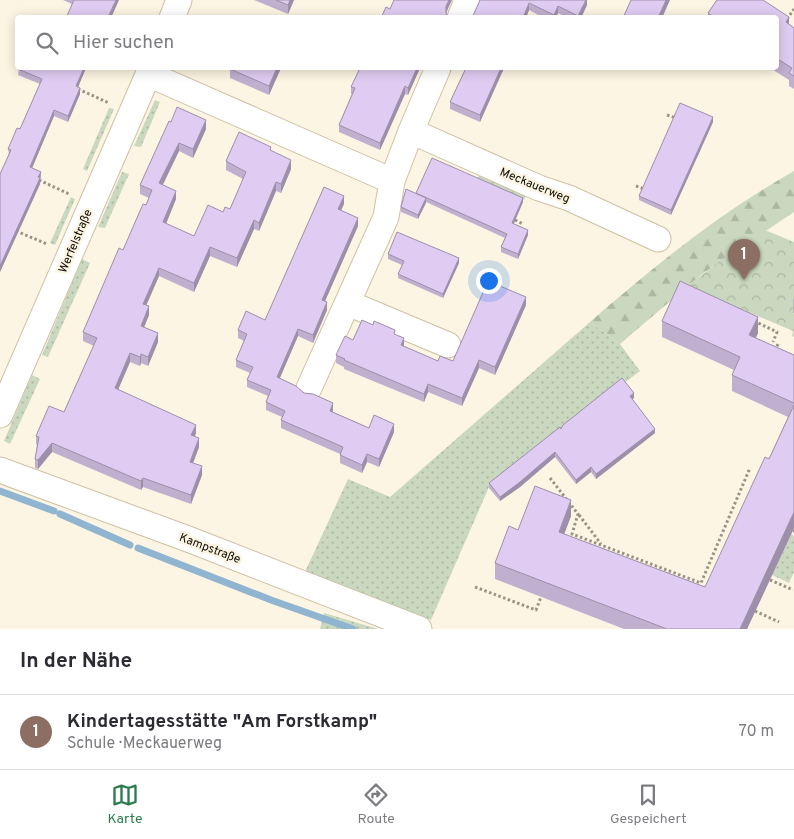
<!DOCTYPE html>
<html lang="de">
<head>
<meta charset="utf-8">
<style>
	:root { --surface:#fff; --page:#f7f7f7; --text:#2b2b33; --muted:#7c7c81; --line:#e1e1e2; --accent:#2b7c4c }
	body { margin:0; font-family:Overpass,sans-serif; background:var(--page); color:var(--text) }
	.you { position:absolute; left:488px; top:280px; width:18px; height:18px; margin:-12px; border:4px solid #fff; border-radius:50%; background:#1a73e8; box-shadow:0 0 0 8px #1a73e833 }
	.badge { display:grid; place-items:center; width:32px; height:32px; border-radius:50%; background:var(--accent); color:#fff; font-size:16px; font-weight:700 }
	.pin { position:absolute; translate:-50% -41px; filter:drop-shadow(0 1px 2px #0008) }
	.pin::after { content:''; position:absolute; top:26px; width:18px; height:15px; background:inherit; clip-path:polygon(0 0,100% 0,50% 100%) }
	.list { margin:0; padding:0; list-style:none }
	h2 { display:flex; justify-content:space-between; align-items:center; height:65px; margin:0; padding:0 20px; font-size:21px }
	h2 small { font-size:16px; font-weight:400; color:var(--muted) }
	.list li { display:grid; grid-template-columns:32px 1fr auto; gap:15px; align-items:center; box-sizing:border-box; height:75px; padding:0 20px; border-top:1px solid var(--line) }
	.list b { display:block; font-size:19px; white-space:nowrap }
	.list p { margin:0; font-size:16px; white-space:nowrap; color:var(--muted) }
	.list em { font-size:16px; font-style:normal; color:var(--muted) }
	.icon { flex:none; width:28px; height:28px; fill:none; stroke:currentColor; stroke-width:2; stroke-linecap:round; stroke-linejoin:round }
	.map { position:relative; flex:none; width:794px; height:629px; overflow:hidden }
	.search { position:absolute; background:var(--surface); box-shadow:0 2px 12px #0003; left:15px; right:15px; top:15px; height:55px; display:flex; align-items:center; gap:12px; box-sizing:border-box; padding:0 18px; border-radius:5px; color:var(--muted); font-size:19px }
	.sheet { height:140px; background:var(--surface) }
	nav { display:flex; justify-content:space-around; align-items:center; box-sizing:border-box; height:70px; border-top:1px solid var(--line); background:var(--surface); font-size:14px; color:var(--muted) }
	nav a { display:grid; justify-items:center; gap:2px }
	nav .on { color:var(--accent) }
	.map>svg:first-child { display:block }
</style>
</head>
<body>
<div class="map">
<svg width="794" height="629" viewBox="0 0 794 629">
	<defs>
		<pattern id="grass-dots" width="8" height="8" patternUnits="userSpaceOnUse" patternTransform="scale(1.25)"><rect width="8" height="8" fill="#c9d8bf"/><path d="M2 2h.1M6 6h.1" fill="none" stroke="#acb8a2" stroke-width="1.8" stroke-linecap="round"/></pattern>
		<pattern id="forest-firs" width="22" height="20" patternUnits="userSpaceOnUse" patternTransform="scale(1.25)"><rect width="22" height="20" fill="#c9d8bf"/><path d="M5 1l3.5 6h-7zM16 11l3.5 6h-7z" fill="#acb8a2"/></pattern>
		<pattern id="park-crowns" width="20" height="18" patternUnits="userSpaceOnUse" patternTransform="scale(1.25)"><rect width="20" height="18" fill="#c9d8bf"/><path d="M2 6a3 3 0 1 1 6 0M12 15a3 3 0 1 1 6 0" fill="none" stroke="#acb8a2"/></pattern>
	</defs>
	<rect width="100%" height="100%" fill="#fdf5e3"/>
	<path fill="url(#grass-dots)" d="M155,100L160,102L141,147L134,146Z
		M109,108L114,109L87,171L83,169Z
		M122,172L129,174L105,228L98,227Z
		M480,173L527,193L524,200L477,180Z
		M71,197L75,199L55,245L50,243Z
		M82,259L90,263L48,357L42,355Z
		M590,322L620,344L640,371L489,487L431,620L305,572L348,479L390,497Z
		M32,375L40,379L10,444L4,441Z
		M791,534L794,536V572L789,583L772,575Z
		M324,613L378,629H320Z"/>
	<path fill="url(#forest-firs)" d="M794,171V212L702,274L620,344L590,322C654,266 720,213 794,171Z"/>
	<path fill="url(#park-crowns)" d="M765,230L794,242V337L792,336L793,331L687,286L731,253Z"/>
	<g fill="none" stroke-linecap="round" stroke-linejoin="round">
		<path stroke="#90b5d0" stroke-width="7" d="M0,491L54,511
			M60,514L130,545
			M138,548L271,600L353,629"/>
		<g stroke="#cec0a3" stroke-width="27">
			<path id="minor" d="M172,18L179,0
				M460,18L467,0
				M148,74L392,181
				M411,131L539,188L569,198L658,239
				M348,303L448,345
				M309,388L386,217L392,181L411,131L438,68
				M0,415L151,68
				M0,470L188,539L419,629"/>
		</g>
		<path stroke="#9a9385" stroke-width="3" stroke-dasharray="2.5 2.5" stroke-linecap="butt" d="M787,19L794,9
			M78,89L109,103
			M667,115L676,118
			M39,180L69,194
			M636,186L644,189
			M515,220L523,224
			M16,231L47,244
			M754,321L777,332L773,342
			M775,351L778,344
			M550,478L578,514L572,534L701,583L750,468
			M579,515L601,544
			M793,531H794
			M770,580L793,590
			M475,587L536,610L541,597
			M755,611L779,622"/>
		<use href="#minor" stroke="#fff" stroke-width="25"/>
	</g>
	<path fill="#c1afd0" d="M63,0H119L72,4Z
		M254,0H294L288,14Z
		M480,0H587V5L581,18H567L558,13L556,18H544L529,10L526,18H472Z
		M716,0H763L789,24L794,28V89L789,86V80L770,68H776V18H708V13L716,1Z
		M19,68H86L78,87L80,94L68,122L54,116L32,168L41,172L40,184L0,272V174L9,155L8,149L20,129L40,84L18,75Z
		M227,68H281L269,95L230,78V69Z
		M420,68L408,95L405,94L380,150L339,132V125L352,94H351V87Z
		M466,68H504L480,122L450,109V102Z
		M171,122L206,129L193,158L179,151L163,185L176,199L166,224L194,236L223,212L230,209L243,179L226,170V161L271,151L291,169L281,193L276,191L259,231L254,229L237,267L210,256L194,292L159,276L146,305L149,315L144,327L158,342L148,366L141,363L140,366L130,362L118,389L196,433L195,437L199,447L193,463L202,475L191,504L143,487L141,490L52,452L38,469L35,468V459L37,445L36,444V436L64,412L94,346L83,341V332L149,198L140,194V185Z
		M713,122L671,215L639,200V196Z
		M416,193L523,202L513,224L528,235L518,259L501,252V247L505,238L426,202L418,219L401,212V207Z
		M344,204L341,210L358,226L325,301L327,310L313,343L298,336L279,378L333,411V412L369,428L394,432L379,467L367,462L362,473L340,463V454L281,428V420L282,417L266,410V402L268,396L247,387V380L250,373L236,367V360L244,341L238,338V330L265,320Z
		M388,254L459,263L443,298L398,278V274L402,265L388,259Z
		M794,298V313H793V300Z
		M526,305L495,375L479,368L462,406L428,392L424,402L344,369V367L336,363V355L353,340L395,334L404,347L438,361H453Z
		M662,321L758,333L756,338L794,355V528L747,629H624L495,579V563L518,530L571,516L564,534L705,587L769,459L788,417L732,391V375L734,370L662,337Z
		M634,398L632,399L655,433L596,479L591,472L576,484L555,457L520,487L500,501L489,488V483Z"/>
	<path fill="#9d8fa9" d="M116,0H119L111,18H108Z
		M290,0H294L288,14V5Z
		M449,0H452L446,13V18V6Z
		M586,0H587V5L581,18H578V16Z
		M666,0H670L662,18H658Z
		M529,3V10L526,18H523Z
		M558,6V13L556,18H554V15Z
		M789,17V30L786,22Z
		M84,68H86L76,92V86Z
		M277,68H281L269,95V86Z
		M417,68H420L408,95V88Z
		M501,68H504L480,122V115Z
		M405,86V94L380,150V143Z
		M80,88V94L68,122V116Z
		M54,110V116L30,173V167Z
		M713,117V122L671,215V210Z
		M206,120V129L193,158V149Z
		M179,143V151L159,192V183Z
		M291,160V169L281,193V184Z
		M41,172L40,184L0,272V266Z
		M276,182V191L259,231V223Z
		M176,191V199L163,231V222Z
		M344,196V204L338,217V209Z
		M426,198V203L418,219V215Z
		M523,198V202L512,228V223Z
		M358,218V226L322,308V300Z
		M254,220V229L237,267V258Z
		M528,230V235L518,259V254Z
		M210,247V256L194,292V283Z
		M459,258V263L443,298V294Z
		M159,268V276L143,313V304Z
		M526,297V305L495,375V367Z
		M327,302V310L313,343V335Z
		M149,306V315L141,335V326Z
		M758,317V333L749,351V335Z
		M298,329V336L277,385V377Z
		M158,333V342L148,366V357Z
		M404,338V347L401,345Z
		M130,353V362L115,397V388Z
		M141,354V363L140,366V357Z
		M479,360V368L462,406V398Z
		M428,384V392L424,402V394Z
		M634,393V398L630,401V396Z
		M333,403V411L330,419V411Z
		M394,424V432L379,467V459Z
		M196,425V433L191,444V435Z
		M655,429V433L596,479V474Z
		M199,438V447L190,471V462Z
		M52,443V452L38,469V460Z
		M555,452V457L520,487L500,501V497Z
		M367,454V462L362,473V465Z
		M202,466V475L191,504V495Z
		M591,467V472L576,484V480Z
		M143,478V487L141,490V481Z
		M571,500V516L559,548V532Z
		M794,512V528L747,629H740Z"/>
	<path fill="#e0ccf2" stroke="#9d8fa9" d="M74,0H116L108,17L110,18H66Z
		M276,0H290L288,5Z
		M394,0H449L446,6V13L448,18H381L386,7L390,9Z
		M480,0H586L578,16L558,6L554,15L529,3L523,18H472Z
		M631,0H666L658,18H623Z
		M717,0H763L789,17L786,22L794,28V76L789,73L792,68L776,58V18H715L708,13Z
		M19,68H84L76,86L80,88L68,116L54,110L30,167L41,172L38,177L40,178L0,266V174L11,150L8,149L17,128L20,129L42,79L18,69Z
		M231,68H277L269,86L230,69Z
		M360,68H417L408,88L405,86L380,143L339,125L355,88L351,87Z
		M466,68H501L480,115L450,102Z
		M680,103L713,117L671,210L639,196Z
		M177,107L206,120L193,149L179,143L159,183L176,191L163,222L194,236L208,205L223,212L225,207L230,209L246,172L226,161L239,132L271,147L270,150L291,160L281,184L276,182L259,223L254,220L237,258L210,247L194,283L159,268L143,304L149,306L141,326L158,333L148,357L141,354L140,357L130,353L115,388L196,425L191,435L199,438L190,462L202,466L191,495L143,478L141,481L52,443L38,460L35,459L39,437L36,436L49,406L64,412L97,338L83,332L119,248L123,250L143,204L146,205L152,190L140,185L169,121L171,122Z
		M432,158L523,198L512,223L528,230L518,254L501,247L507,234L416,193Z
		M324,187L344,196L338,209L358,218L322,300L327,302L313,335L298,329L277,377L296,386L304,393L313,394L333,403L330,411L369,428L374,415L394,424L379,459L367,454L362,465L340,455L343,447L281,420L285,411L266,402L271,390L247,380L253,367L236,360L247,334L238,330L246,311L265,320Z
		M406,189L426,198L418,215L401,207Z
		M397,232L459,258L443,294L398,274L404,261L388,254Z
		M488,281L526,297L495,367L479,360L462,398L428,384L424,394L344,360L345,359L336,355L345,336L353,340L362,320L373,325L374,321L395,330L394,334L404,338L401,345L438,361L440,356L453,361Z
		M680,281L758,317L749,335L794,355V403L732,375L740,357L662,321Z
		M622,378L634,393L630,396L655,429L596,474L591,467L576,480L555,452L520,482L500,497L489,483L560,427L561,429L563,425Z
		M794,405V512L740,629H667L495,563L509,526L518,530L535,486L571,500L559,532L705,587L765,457L769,459Z"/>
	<g text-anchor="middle" stroke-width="5" stroke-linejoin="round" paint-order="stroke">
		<g font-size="12" fill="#100b03" stroke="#fdf5e3">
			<text transform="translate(535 185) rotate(22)" y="4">Meckauerweg</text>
			<text transform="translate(75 241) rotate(-67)" y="4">Werfelstraße</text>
			<text transform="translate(210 548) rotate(21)" y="4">Kampstraße</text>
		</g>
	</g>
</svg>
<div class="you"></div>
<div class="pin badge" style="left:744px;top:280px;background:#8d6e63">1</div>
<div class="search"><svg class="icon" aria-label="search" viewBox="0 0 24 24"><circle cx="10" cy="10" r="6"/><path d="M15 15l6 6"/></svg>Hier suchen</div>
</div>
<section class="sheet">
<h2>In der Nähe<small></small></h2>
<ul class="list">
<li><span class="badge" style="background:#8d6e63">1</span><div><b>Kindertagesstätte &quot;Am Forstkamp&quot;</b><p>Schule · Meckauerweg</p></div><em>70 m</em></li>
</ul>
</section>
<nav>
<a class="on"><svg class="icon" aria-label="map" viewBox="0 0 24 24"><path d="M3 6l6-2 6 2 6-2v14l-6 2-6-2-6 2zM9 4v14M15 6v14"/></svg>Karte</a>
<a><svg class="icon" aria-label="directions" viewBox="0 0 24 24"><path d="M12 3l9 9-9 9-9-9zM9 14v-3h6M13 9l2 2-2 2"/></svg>Route</a>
<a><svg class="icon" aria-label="saved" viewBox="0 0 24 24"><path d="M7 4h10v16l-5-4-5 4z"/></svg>Gespeichert</a>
</nav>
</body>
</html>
